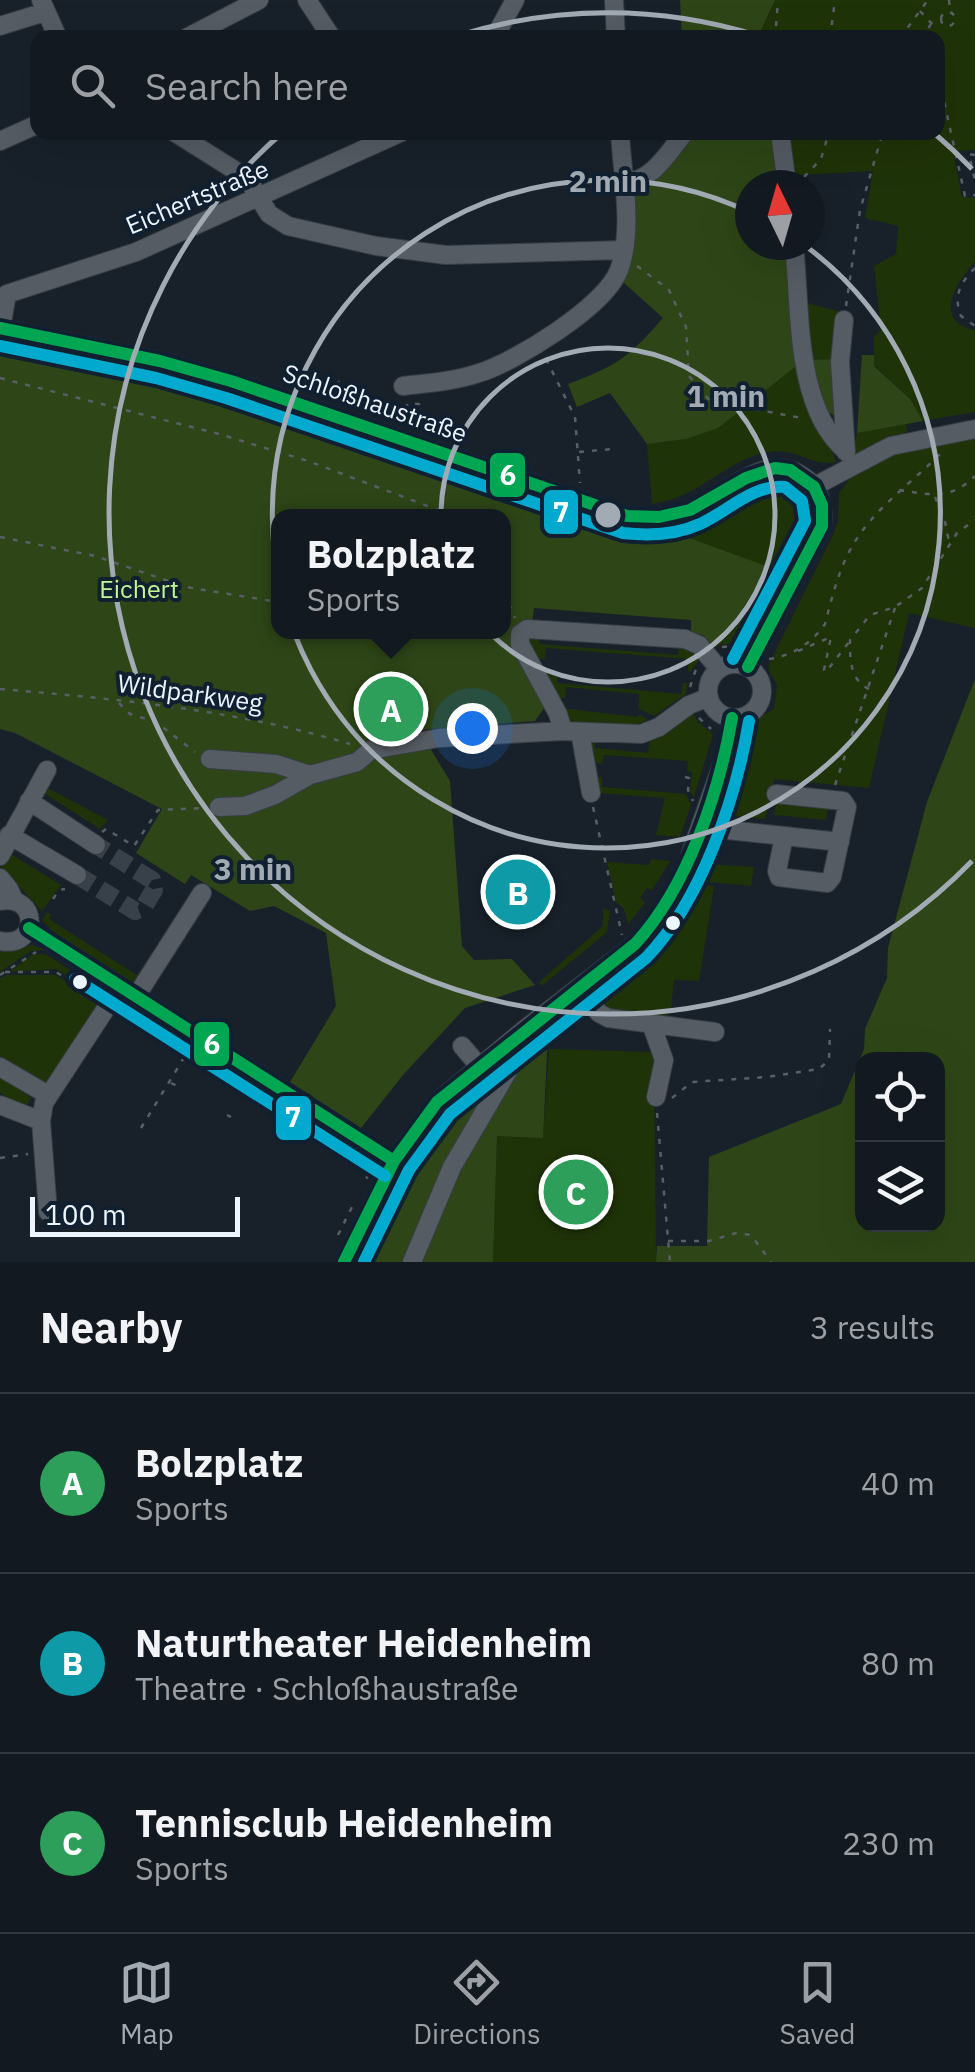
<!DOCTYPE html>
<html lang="en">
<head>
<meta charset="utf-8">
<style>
	:root { --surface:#121920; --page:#1b2229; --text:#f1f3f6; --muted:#9ca0a5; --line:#31383e; --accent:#a2abb4 }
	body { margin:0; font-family:"IBM Plex Sans",sans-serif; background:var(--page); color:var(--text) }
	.controls { position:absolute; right:30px; bottom:30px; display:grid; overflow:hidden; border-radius:20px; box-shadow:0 10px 40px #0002 }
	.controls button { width:90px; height:90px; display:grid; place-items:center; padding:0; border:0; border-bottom:2px solid var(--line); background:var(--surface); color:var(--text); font:50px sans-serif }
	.compass { position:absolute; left:735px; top:170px; width:90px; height:90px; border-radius:50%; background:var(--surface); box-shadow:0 10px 40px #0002; rotate:355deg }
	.scale { position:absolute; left:30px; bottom:25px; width:210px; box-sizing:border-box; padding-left:10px; border:5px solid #ecf5fe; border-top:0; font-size:28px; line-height:35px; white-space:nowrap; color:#ecf5fe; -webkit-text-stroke:8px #112031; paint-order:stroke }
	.you { position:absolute; left:472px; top:728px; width:35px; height:35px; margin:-25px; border:8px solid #fff; border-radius:50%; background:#1a73e8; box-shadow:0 0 0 15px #1a73e833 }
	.badge { display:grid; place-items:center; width:65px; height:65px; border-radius:50%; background:var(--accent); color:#fff; font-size:32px; font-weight:700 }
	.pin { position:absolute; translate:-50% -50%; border:5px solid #fff; box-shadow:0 2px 10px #0006 }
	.popup { position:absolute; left:271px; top:509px; width:240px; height:130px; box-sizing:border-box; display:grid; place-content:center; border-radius:20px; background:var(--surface); filter:drop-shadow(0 2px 8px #0005); font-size:32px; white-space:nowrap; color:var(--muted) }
	.popup b { font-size:38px; color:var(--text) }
	.popup::after { content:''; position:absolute; left:50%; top:100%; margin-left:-20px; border:20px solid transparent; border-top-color:var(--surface) }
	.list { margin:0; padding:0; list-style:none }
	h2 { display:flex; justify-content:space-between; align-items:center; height:130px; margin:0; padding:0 40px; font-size:42px }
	h2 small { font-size:32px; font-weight:400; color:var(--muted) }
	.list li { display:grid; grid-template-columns:65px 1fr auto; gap:30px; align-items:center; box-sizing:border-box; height:180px; padding:0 40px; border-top:2px solid var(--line) }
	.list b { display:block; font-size:38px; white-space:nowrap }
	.list p { margin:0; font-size:32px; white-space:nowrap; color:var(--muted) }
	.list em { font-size:32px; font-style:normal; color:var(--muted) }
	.icon { flex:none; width:55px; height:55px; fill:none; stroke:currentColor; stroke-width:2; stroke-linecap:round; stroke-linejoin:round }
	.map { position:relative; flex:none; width:975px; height:1262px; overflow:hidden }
	.search { position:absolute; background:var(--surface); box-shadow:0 10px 40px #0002; left:30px; right:30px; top:30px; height:110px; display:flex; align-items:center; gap:25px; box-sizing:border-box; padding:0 35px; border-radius:20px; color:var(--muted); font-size:38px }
	.sheet { height:670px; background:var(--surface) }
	nav { display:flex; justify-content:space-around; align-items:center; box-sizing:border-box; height:140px; border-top:2px solid var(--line); background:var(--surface); font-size:28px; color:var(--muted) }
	nav a { display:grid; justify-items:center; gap:5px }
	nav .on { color:var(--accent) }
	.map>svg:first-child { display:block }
</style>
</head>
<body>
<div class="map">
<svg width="975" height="1262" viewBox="0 0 975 1262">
	<rect width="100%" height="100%" fill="#18212a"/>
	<path fill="#1f3308" d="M775,0H975V150L953,151L962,197L975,198V262C957,281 931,321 975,330V412L923,421L910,399L874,365V337L881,330L874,266L896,254L898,226L865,218L873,171L782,176L776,133L938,132V38H773L772,30L767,37L758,38Z
		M803,302L841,312L837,359L807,360Z
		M800,363L836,462C813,468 794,446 768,452C725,460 702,497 652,504L647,444L686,439Z
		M906,423L907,432L866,448L852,458L857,433Z
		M975,434V628L909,613L869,788L774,779L765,819L736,816L738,792H734L731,815L721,814L747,730L761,716L774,709L777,685L768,670L769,664L833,535L838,521L839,493L854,473L892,454Z
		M778,482C806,487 813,512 808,537L747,644H722L709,650L691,633L703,635L659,527L695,518L763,485Z
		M539,634V644L678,655L679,643L702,656L691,671H688V659L546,648L545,659H536L526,639Z
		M543,673L557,674V683L681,694L683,683H687L686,694L654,716L639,709V694L566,687L565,698H557Z
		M568,709L638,717L639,714L648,720L633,726L571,724L567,723L563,713Z
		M691,709L698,722L713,734L694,797L690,792L692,772L687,771L688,761L604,755L602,764L594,762L588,747L591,739L595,738V748L648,753L650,736Z
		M599,777H602V787L686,794L691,805L680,837L656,835L665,798L600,793L597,781Z
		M44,786L108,820L100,829L44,793Z
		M777,802L828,807L826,820L774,815Z
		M8,852L61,885L42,911L0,866Z
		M651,859L670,861L652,890L647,888L640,898L645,903L628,924L624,909L616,902L607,862L649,865Z
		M706,864L754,867L751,886L699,881L701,869Z
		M699,885L714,886L699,981L674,980L671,1009L665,1018L606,1010L598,997L642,963L672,932L676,935L683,925L679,921Z
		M603,908L610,911L607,932L542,986L539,982L603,926Z
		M47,912L51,915L49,919L138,976L130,984L62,941L42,920Z
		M32,945L46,950L31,951L0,972V952Z
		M43,954L47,955L78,975L75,980L56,969L9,972L32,955Z
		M6,975H56L100,1003L39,1098L0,1071V978Z
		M549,1049L654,1052L656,1262H493L497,1135L543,1137Z
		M0,1076L31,1098L25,1109L17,1108L0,1092Z"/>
	<path fill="#2e4617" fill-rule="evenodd" d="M680,0H775L758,37L682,38Z
		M670,133H776L783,185H750V245H790L800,363L718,428L686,439L647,444L610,393L577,407L568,384C617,366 629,357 663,318L624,283L632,247V188L671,144Z
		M0,344L148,370L306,412L604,519L625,525L659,527L769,567L724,638L711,643L703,635L691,633V620L534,608L532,623L521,622L512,630L510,641L544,708L535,721L419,730L450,781L462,946L474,960L512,959L535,985L465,1008L403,1075L361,1128L290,1082L336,1006L326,933L274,906L250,911L191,875L185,884L136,853L162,809L15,733L0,729ZM278,516H504V632H278Z
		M862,355H874V366L910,399L923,421L857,433Z
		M837,359L839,418L822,409L807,360Z
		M975,679V1262H656L657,1246H707L709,1157L841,1104L864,1049L865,1029L887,978L888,948L927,802ZM862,1060H938V1224H862Z
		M548,1033L543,1138L497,1136L493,1262H371L408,1172L452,1112Z"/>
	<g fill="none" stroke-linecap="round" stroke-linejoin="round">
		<path stroke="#38414a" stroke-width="18" stroke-dasharray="18 9" stroke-linecap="butt" d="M77,875L135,911L143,908L154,890L152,880L96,845"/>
		<g stroke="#373d45" stroke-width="20">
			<path id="minor" d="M41,0L58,38
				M307,0L332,38
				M614,0L616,38
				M0,26L45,12
				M186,38L259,0
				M494,38L515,0
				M174,132L247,178L269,214L288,226L376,246L446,255L624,250
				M780,132L787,185
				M0,141L38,124
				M623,183C653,181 667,154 685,132
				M794,245C801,306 794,408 846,451
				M844,320L840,362L846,452
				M0,328L160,361L231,381L627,516C648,519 670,517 690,510C725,496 766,449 804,477C821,489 824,507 822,526L748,667
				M1,328L7,294L136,252L402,132
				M403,386C429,383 455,381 479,373C515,362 606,306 619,270C634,229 622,175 620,132
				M815,486L891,446L975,429
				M708 691a27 27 0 1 1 54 0a27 27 0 1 1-54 0Z
				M563,731L558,714L520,644V634L527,629L685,639L699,645L719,669
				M580,732L591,793
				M210,759L276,764L310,775
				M776,794L843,801L847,807L832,877L827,883L779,877L777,871L784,836
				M29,801L96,845
				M219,807L245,806L275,795L310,775L357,762L371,750L439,738L563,731L641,734L659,727L689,705L709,697
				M700,827L840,842
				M9,835L77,875
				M0,856L47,770
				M0,878L9,889L14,900
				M0,901C39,893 40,949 0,941
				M29,928L394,1161
				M579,988L599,1013L608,1018L715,1032
				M135,998L202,893
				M652,1026L664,1060L656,1097
				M462,1046L479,1066
				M0,1067L48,1095
				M0,1105L41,1121
				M48,1212L41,1121L44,1103L120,987
				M344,1262L394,1161L437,1102L525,1029L635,944L659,918L685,870L726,753L732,718
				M412,1262L452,1167L508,1071L525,1030"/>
		</g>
		<path stroke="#595f66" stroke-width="2.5" stroke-dasharray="5 8" stroke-linecap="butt" d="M949,0L950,10
			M920,11L931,23L940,21
			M941 19a7 7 0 1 1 14 0a7 7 0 1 1-14 0Z
			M931,24L929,27L937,37
			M771,38L776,27L778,0
			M830,38L835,0
			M900,38L928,0
			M938,38L940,83L965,196L975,195
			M975,155L969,154L975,181
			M804,177L821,159L829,132
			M637,266L669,290L686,327L689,376L710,401L802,418
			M975,268C960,283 953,296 961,316L975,326
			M846,306L860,210L883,132
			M546,359L575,417L580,483
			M0,378L219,434L308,461L454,516
			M338,381L343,392L348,391V398
			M408,422L407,404H419L423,399
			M579,452L612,449
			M899,490C930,495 951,500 975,476
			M935,497L945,522L949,542
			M0,537L95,556L186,587L278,602
			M504,592L515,618
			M472,632L503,643
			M722,647L739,645
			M798,651L831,637L824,670L826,672L849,642
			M769,659C792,656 812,643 825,624C831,601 837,577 847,556C868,512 909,486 942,452
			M690,687L697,666
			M0,689C117,699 237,710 350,744
			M869,689C850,680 850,660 850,640L870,615L895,607L922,588L957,533L975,520
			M119,703L130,714L156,722L195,752
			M699,718L711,729
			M685,777L689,778L688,790L693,801
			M835,785L895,608
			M593,807L622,935
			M102,832L106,829L134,846L158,810L203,808
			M53,899L59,890L65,889
			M5,972H56L96,997
			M0,975L36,952
			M120,1013L287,1117
			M171,1083L179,1087
			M672,1098L692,1082L767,1077L819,1069L829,1060L830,1029
			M657,1113L670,1262
			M227,1115L231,1117
			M141,1128L185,1056
			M0,1158L28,1154
			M360,1163L367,1173V1179
			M338,1235L354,1203
			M668,1241H709L736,1233L751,1235L771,1262"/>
		<use href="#minor" stroke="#565c64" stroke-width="18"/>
		<g stroke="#112031" stroke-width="20">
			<path id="bus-1" d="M0,328L160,361L231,381L627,516L659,517L690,510L746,478L775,468L790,470L814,487L822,505V526L748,667
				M29,928L394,1161
				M344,1262L394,1161L437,1102L635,944C687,888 719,793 732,718"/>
		</g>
		<g stroke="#112031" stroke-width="20">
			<path id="bus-2" d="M0,346L156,378L226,398L623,533C649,536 676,535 700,524C727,512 753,484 785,487L802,501L805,521L733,659
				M75,979L385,1176
				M364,1262L409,1170L450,1114L646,958C701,901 736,799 749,721"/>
		</g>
		<use href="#bus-1" stroke="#00a651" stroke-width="12"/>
		<use href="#bus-2" stroke="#00a9ce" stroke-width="12"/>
	</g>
	<g fill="none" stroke="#a2abb4" stroke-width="5">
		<circle cx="608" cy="515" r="167"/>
		<path d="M807 247A334 334 0 1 1 749 212"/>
		<path d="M972 861A502 502 0 1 1 282 133M457 36A502 502 0 0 1 759 36M934 133A502 502 0 0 1 972 169"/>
	</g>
	<g fill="#ecf5fe" stroke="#112031" stroke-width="4">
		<circle cx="673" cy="923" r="9"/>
		<circle cx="80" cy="982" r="9"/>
	</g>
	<g text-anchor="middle" stroke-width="8" stroke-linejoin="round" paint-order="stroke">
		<g font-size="25" fill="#ecf5fe" stroke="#112031">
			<text transform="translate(197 197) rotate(-23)" y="9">Eichertstraße</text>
			<text transform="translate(375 403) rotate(19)" y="9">Schloßhaustraße</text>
			<text transform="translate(190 693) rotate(8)" y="9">Wildparkweg</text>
		</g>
		<g font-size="25" fill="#c3f692" stroke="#112031">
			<text x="139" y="598">Eichert</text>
		</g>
	</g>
	<circle cx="608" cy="515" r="15" fill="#a2abb4" stroke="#112031" stroke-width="5"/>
	<g font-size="30" text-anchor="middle" font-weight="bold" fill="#a2abb4" stroke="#112031" stroke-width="8" stroke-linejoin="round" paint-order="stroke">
		<text x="608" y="192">2 min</text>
		<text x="726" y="407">1 min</text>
		<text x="253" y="880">3 min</text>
	</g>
	<g stroke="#112031" stroke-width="4">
		<rect x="488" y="451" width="39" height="48" rx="10" fill="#00a651"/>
		<rect x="542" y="488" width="38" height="48" rx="10" fill="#00a9ce"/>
		<rect x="192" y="1020" width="39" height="48" rx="10" fill="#00a651"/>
		<rect x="274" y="1094" width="39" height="48" rx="10" fill="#00a9ce"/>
	</g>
	<g font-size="28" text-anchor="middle" font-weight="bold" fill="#fff">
		<text x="508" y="485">6</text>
		<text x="561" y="522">7</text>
		<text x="212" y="1054">6</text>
		<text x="293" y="1127">7</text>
	</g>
</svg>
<div class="controls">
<button><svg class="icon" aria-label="locate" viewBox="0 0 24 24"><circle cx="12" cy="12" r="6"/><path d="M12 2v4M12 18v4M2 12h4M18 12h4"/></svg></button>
<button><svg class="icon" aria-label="layers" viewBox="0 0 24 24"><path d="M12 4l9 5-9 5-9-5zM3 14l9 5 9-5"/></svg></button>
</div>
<svg class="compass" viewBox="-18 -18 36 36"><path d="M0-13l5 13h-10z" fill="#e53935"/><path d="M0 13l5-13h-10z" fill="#9ca0a5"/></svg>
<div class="scale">100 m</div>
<div class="you"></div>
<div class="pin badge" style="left:391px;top:709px;background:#2e9e5b">A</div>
<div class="popup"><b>Bolzplatz</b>Sports</div>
<div class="pin badge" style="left:518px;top:892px;background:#0f9aa8">B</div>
<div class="pin badge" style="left:576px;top:1192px;background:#2e9e5b">C</div>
<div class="search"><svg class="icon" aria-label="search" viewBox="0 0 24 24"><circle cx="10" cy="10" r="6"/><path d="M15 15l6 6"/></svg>Search here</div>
</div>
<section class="sheet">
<h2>Nearby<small>3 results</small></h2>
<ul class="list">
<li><span class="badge" style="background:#2e9e5b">A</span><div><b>Bolzplatz</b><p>Sports</p></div><em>40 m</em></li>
<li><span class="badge" style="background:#0f9aa8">B</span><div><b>Naturtheater Heidenheim</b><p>Theatre · Schloßhaustraße</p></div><em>80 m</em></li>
<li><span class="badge" style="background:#2e9e5b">C</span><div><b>Tennisclub Heidenheim</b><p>Sports</p></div><em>230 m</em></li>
</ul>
</section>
<nav>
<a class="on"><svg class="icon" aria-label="map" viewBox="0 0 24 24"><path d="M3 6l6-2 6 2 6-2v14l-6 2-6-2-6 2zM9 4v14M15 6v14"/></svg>Map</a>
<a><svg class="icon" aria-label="directions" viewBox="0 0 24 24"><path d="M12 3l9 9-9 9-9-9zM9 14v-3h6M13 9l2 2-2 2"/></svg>Directions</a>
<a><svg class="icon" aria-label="saved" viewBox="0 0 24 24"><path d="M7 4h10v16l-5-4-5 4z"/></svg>Saved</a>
</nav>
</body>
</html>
